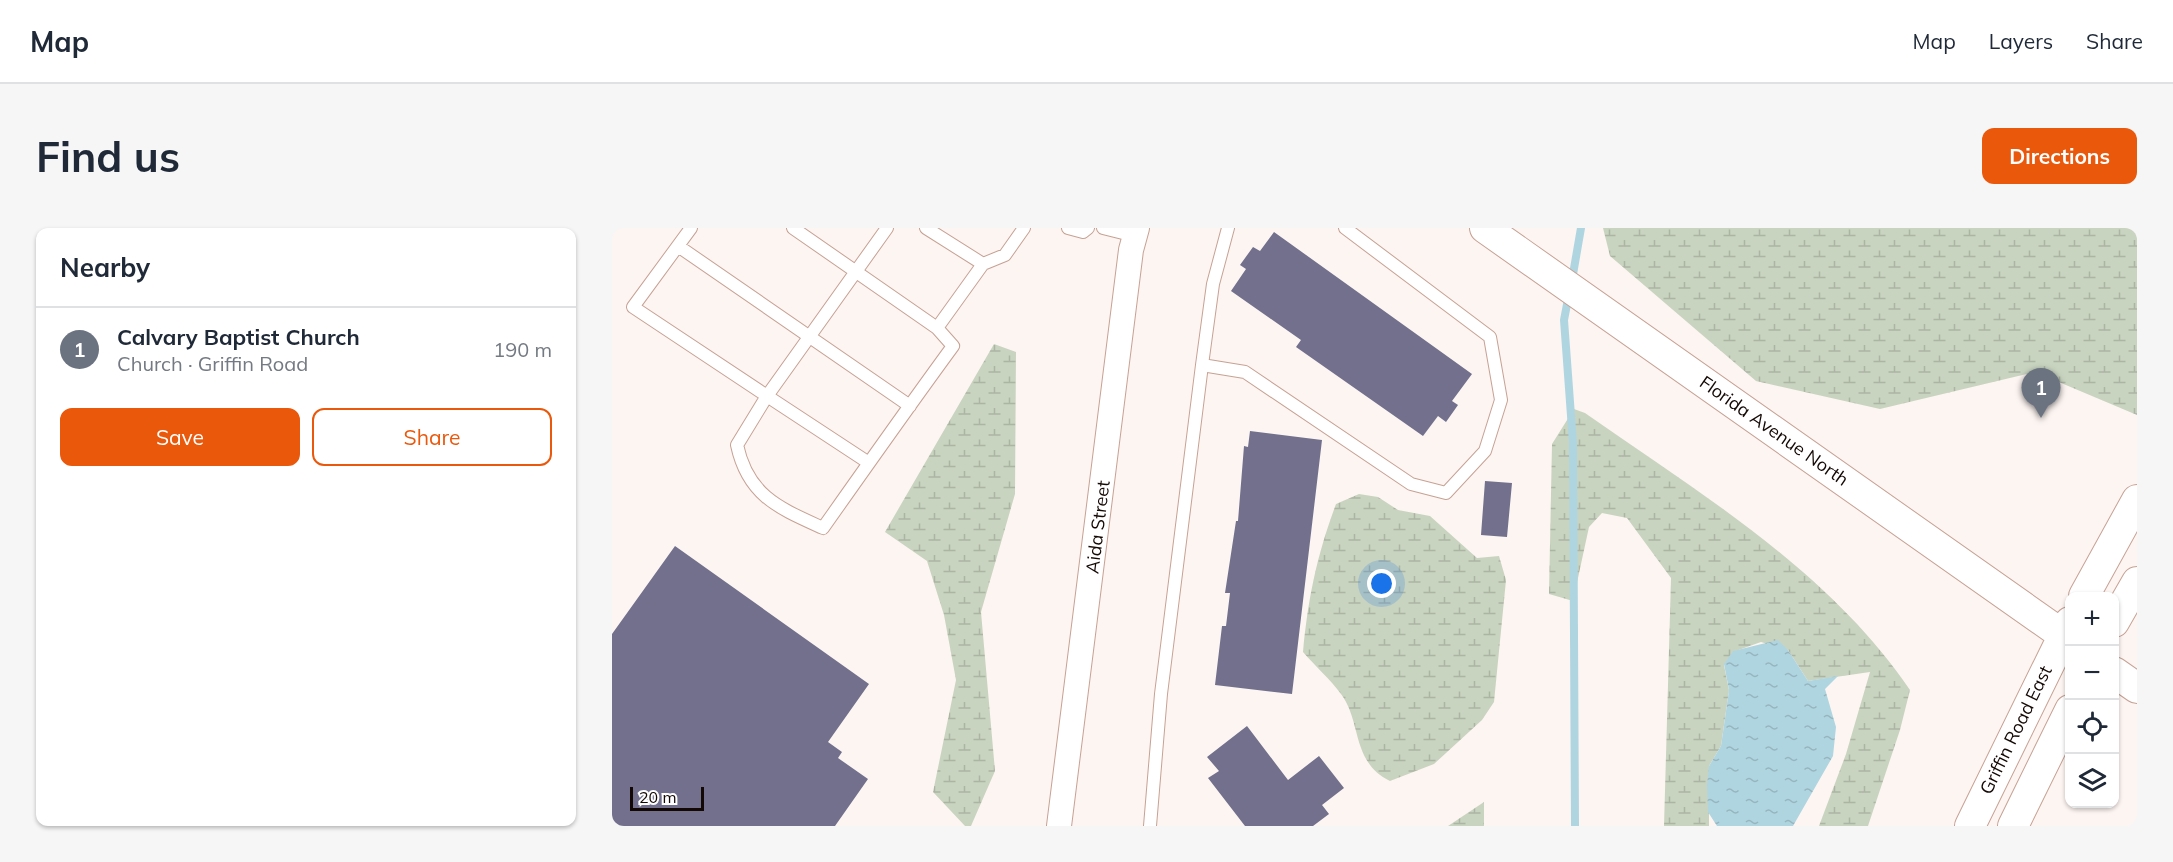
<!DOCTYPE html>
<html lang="en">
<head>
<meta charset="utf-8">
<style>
	:root { --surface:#fff; --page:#f6f6f7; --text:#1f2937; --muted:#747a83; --line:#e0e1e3; --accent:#ea580c }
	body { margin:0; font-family:Mulish,sans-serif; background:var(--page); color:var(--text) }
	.controls { position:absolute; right:18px; bottom:18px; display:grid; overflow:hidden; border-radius:12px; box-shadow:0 2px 4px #0004 }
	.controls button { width:54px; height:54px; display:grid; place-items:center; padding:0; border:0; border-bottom:2px solid var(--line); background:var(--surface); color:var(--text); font:30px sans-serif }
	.scale { position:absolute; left:18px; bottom:15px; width:74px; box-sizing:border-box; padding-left:6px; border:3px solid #140804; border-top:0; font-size:16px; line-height:21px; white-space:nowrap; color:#140804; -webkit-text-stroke:4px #fff; paint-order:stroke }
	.you { position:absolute; left:770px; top:356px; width:21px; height:21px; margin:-15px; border:4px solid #fff; border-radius:50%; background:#1a73e8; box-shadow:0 0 0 9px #1a73e833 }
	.badge { display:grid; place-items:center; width:39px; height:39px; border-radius:50%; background:var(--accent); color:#fff; font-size:20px; font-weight:700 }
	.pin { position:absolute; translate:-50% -50px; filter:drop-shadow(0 2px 3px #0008) }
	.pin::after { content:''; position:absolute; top:32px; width:21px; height:18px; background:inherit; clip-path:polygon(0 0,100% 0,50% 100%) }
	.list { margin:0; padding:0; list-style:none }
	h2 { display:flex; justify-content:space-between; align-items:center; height:78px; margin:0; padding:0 24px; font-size:26px }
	h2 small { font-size:20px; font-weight:400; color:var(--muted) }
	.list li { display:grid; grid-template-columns:39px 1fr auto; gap:18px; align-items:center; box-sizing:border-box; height:84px; padding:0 24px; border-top:2px solid var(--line) }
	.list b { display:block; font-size:22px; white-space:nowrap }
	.list p { margin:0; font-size:20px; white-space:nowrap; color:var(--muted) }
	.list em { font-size:20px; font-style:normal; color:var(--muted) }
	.actions { display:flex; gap:12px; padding:18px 24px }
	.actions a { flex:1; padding:14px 0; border:2px solid var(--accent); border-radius:12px; text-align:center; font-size:21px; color:var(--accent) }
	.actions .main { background:var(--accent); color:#fff }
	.icon { flex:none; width:33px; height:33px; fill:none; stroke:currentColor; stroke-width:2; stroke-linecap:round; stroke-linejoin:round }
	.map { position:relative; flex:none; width:1525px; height:598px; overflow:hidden; border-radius:12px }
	header { display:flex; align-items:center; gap:36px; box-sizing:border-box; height:84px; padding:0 30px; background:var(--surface); border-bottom:2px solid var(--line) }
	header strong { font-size:28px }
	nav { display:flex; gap:33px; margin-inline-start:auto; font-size:21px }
	.intro { display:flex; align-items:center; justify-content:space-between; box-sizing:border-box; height:144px; padding:0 36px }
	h1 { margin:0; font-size:42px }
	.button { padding:15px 27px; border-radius:12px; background:var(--accent); color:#fff; font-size:21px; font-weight:700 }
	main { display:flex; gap:36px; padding:0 36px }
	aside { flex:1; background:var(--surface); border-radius:12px; box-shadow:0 2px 4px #0004 }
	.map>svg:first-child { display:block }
</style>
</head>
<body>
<header>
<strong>Map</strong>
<nav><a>Map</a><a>Layers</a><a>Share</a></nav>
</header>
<div class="intro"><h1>Find us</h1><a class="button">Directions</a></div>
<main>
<aside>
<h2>Nearby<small></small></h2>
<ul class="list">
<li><span class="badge" style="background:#6b7280">1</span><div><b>Calvary Baptist Church</b><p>Church · Griffin Road</p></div><em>190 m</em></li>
</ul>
<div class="actions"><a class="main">Save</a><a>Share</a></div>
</aside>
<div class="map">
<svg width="1525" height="598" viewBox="0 0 1525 598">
	<defs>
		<pattern id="wetland-marsh" width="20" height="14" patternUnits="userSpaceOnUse" patternTransform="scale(1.5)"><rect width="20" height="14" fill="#c9d4c0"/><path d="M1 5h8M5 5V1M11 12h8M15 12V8" fill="none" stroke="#acb4a3"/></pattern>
		<pattern id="water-ripples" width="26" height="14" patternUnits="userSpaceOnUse" patternTransform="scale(1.5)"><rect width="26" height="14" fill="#afd5e1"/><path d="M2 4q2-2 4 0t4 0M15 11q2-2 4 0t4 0" fill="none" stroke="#96b5bf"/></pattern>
	</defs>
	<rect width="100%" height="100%" fill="#fdf5f2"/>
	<path fill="url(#wetland-marsh)" d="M991,0H1525V187L1423,144L1268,181L1144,153L998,28Z
		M382,116L404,124L403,266L369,384L383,543L359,598H353L321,564L344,452L332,387L315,333L273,304Z
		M962,181L973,185C1089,266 1217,343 1298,462L1288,502L1256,598H1207L1234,526L1258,444L1196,453L1176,422L1149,414L1121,424L1112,437L1117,462L1109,518L1097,538V598H1052L1059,350L1015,290L990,285L977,299L961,373L937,366L940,216Z
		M747,266L766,269L786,282L818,288L865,330L887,328L894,352L882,474L870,492L822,536L778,553C739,534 750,494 729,466C718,451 703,438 691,424C696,370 705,327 724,276Z
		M872,574V598H836Z"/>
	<path fill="url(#water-ripples)" d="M1166,412L1176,422L1196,453L1226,448L1213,461L1224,499L1221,528L1181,598H1105L1096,584L1095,557L1097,538L1109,518L1117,462L1112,436L1121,423Z"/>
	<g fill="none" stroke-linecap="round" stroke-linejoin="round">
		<path stroke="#afd5e1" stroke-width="8" d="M960,52L969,0
			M957,66L952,92L961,215L963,598"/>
	</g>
	<path fill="#72708c" d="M662,4L860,146L840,173L846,177L834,194L826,188L811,208L684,119L689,112L619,63L634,41L628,37L641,19L648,23Z
		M638,203L710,212L680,466L603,457L610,398H614L618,365H613L624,293H626L632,218L636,219Z
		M873,253L900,255L895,309L869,307Z
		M63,318L257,456L216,514L230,524L226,530L256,551L223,598H0V406Z
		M635,498L676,552L707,528L732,560L710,577L717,586L701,598H633L596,550L607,543L595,529Z"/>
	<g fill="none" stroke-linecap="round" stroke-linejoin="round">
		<g stroke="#c7a194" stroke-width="14">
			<path id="service" d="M79,0L21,79L155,168L275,0
				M181,0L325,100
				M314,0L371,36
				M456,0L471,4L476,0
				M491,0L523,8
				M66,18L298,178
				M590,137L633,144L799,256L834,265L873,223L889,172L878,109L733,0
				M257,235L155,168L125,217C136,268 167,280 211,300C254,239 297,178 341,118L325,100L371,36L393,27L412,0
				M538,598L549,466L590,137L601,56L616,0"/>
		</g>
		<g stroke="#c7a194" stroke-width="26">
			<path id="minor" d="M447,598L519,22L525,0"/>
		</g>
		<g stroke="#c7a194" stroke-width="32">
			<path id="tertiary" d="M873,0L1458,412
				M1472,368L1525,272
				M1502,394L1525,354
				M1502,444L1525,460
				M1358,598L1458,394
				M1401,598L1458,482"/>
		</g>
		<use href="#service" stroke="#fff" stroke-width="12"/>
		<use href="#minor" stroke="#fff" stroke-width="24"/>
		<use href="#tertiary" stroke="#fff" stroke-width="30"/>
	</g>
	<g text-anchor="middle" stroke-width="6" stroke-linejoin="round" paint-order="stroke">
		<g font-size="18" fill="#140804" stroke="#fff">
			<text transform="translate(1162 203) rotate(35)" y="6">Florida Avenue North</text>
			<text transform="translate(486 299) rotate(-83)" y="6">Aida Street</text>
			<text transform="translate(1404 502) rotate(-64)" y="6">Griffin Road East</text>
		</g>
	</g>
</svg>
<div class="controls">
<button>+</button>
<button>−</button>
<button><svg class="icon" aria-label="locate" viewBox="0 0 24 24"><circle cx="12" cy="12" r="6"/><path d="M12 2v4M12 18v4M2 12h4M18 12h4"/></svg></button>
<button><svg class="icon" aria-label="layers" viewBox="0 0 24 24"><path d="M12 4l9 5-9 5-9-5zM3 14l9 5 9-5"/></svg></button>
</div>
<div class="scale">20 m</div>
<div class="you"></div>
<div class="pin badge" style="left:1429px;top:190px;background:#6b7280">1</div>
</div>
</main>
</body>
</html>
